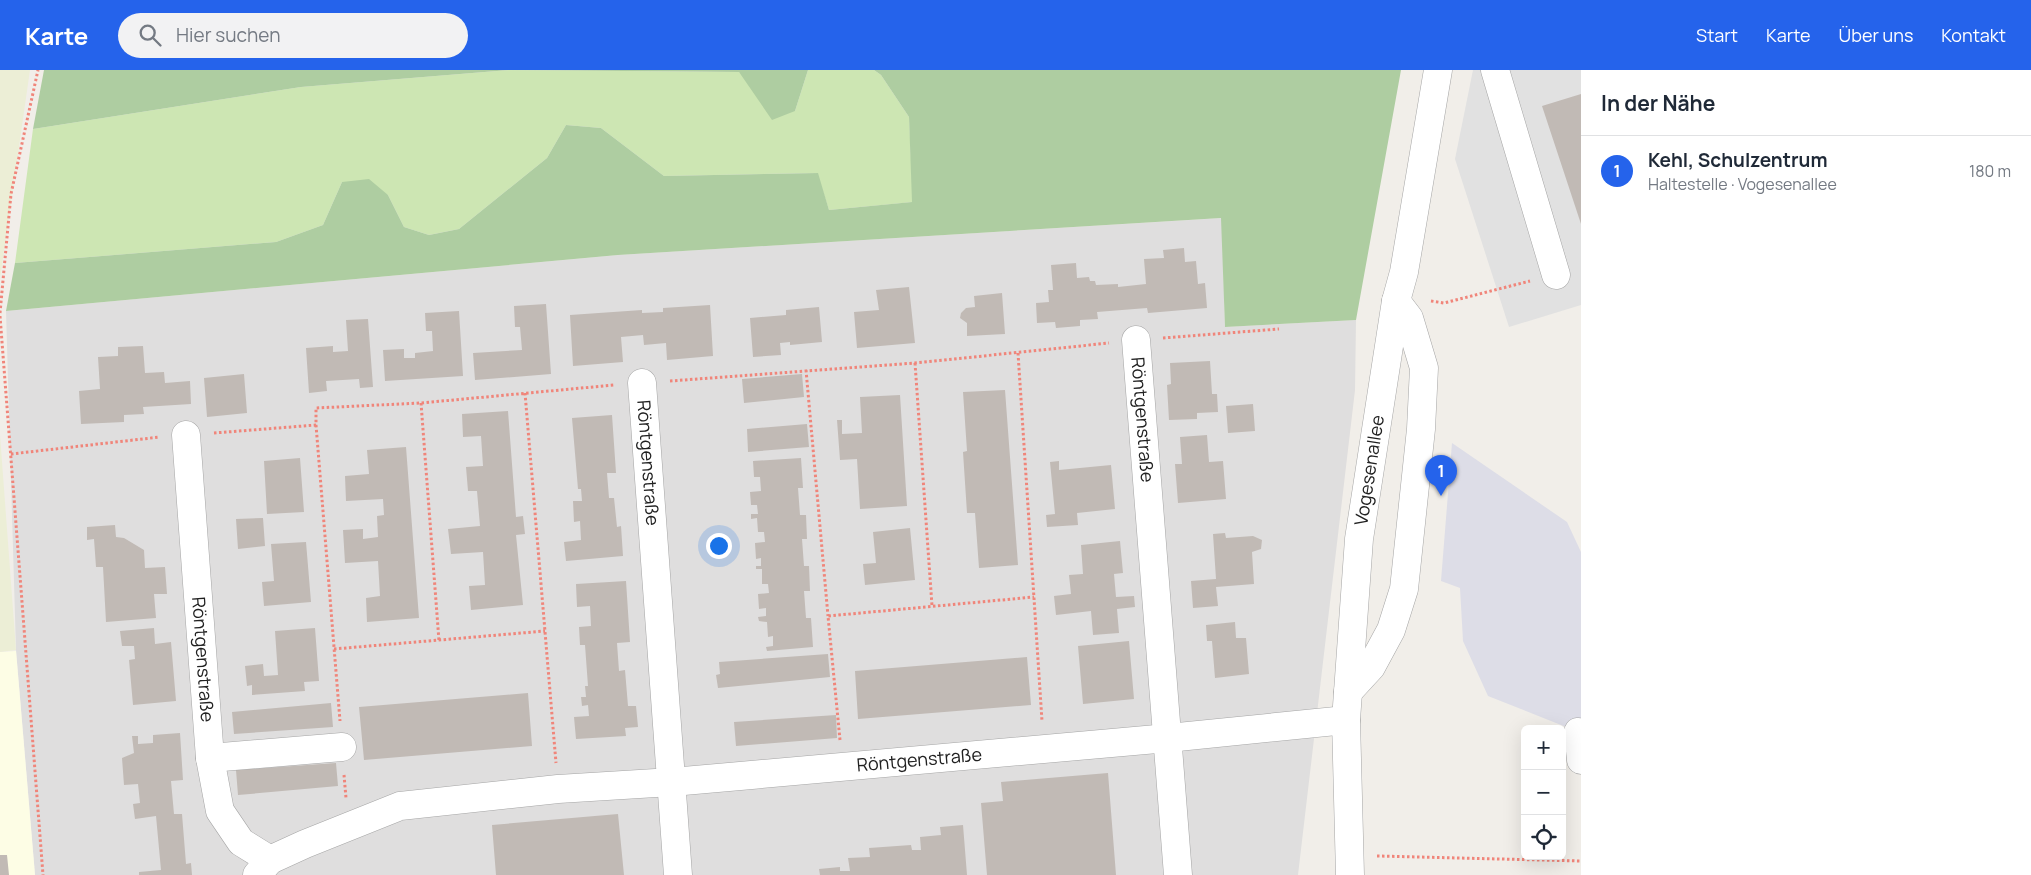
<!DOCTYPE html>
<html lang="de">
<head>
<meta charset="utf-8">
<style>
	:root { --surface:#fff; --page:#f2f2f3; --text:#1f2937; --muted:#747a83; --line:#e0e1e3; --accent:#2563eb }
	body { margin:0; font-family:Manrope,sans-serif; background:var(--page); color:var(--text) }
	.controls { position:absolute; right:15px; bottom:15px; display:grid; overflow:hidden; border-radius:8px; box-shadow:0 5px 20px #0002 }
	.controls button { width:45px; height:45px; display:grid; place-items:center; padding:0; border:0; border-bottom:1px solid var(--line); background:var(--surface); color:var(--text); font:25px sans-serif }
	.you { position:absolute; left:718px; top:475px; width:18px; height:18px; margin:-12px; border:4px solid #fff; border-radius:50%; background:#1a73e8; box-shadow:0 0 0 8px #1a73e833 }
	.badge { display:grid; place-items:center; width:32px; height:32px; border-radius:50%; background:var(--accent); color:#fff; font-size:16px; font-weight:700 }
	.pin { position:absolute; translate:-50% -41px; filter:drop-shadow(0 1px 2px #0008) }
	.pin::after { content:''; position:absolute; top:26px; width:18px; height:15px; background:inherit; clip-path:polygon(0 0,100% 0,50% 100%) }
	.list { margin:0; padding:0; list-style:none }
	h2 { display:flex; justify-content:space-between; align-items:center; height:65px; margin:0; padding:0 20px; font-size:21px }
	h2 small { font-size:16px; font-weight:400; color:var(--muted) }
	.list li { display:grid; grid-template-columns:32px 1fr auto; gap:15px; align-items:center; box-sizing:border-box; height:70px; padding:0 20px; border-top:1px solid var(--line) }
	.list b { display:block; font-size:19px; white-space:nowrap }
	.list p { margin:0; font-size:16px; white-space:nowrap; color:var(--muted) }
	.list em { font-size:16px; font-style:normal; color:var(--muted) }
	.icon { flex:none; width:28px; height:28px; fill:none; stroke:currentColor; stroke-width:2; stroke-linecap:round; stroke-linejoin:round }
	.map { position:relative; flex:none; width:1581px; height:805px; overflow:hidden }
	header { display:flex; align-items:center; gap:30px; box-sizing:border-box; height:70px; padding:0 25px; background:var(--accent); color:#fff }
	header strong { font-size:24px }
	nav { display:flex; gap:28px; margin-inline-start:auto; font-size:18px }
	.search { width:350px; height:45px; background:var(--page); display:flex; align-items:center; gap:12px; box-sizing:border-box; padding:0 18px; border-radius:28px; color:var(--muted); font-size:19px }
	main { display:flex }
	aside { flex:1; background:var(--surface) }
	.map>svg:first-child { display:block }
</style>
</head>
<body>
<header>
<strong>Karte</strong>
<div class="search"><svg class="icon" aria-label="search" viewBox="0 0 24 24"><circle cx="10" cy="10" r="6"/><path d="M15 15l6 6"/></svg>Hier suchen</div>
<nav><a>Start</a><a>Karte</a><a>Über uns</a><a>Kontakt</a></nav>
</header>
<main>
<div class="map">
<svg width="1581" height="805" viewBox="0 0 1581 805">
	<rect width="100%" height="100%" fill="#f1eee9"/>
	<path fill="#dfdede" d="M1222,148L1225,257L1356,250L1355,320L1298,805H35L16,580L6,241L618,185Z"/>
	<path fill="#fdfde5" d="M16,581L35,805H0V582Z"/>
	<path fill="#eceed6" d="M0,0H30L0,209Z
		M0,365L16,580L0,582Z"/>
	<path fill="#cde6b3" d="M509,0L739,2L795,41L808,0H874L881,5L909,47L913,132L829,140L817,103L664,106L601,58L566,55L547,88L459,159L429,165L404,157L388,125L342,112L323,155L276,172L15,193L33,59L301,17Z"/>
	<path fill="#aecda1" d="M44,0H808L795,41L772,50L739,2L509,0L301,17L33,59Z
		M874,0H1401L1356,250L1225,257L1221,148L618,185L6,241L15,193L276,172L323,155L342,112L369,109L388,125L404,157L429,165L459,159L547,88L566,55L601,58L664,106L818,103L829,140L912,132L909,47L881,5Z"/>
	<path fill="#e1e1e1" d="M1473,0H1581V235L1509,257L1455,89Z"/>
	<path fill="#dddde7" d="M1452,373L1567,452L1581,482V663L1488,626L1463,571L1460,518L1441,511Z"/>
	<path fill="#c1bab5" d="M1581,24V154L1542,36Z
		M1184,178L1185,192L1196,191L1198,214L1205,213L1207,238L1148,243L1147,238L1097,242L1098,249L1080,250V256L1056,258L1055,252L1037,253L1036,233L1049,232L1048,220H1053L1051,195L1076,193L1077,208L1089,207L1090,211H1095L1096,215L1118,214V217L1146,214L1144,189L1164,188L1163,180Z
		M909,217L915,273L857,278L854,242L879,240L876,220Z
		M1002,223L1005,264L967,266V253L960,248L961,243L966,238L975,237L974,226Z
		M546,234L551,304L475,310L473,283L522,280L520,257H515L514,236Z
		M710,235L713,286L667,290L666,273L644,275L643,265L621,267L623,292L573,296L570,245L642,240V243L663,242V238Z
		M819,237L822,272L790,275V272L780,273L781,285L753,287L750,248L786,245V240Z
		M459,241L463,306L385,311L383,280L404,279V288H415V283L433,281L432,261H426L425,243Z
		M368,249L373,317L360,318L359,309L326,311L327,321L309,323L306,278L333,276V282L348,281L346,250Z
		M143,276L145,303L164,302L165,313L190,311L191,334L143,337L144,344L124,345V352L81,354L79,321L100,319L98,287L118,286V277Z
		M1210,291L1212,324H1217L1218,342L1197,343V349L1169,350L1167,315L1171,314L1170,293Z
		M244,304L247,343L207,347L204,308Z
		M802,304L804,327L744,333L742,309Z
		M1005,320L1018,495L979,498L975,443H967L963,382L967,381L963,322Z
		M900,325L907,436L860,439L857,389L840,390L837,350H842V364L862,363L860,327Z
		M1253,334L1255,361L1228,363L1226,336Z
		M508,341L516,447L523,446L525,464L516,465L523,535L471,540L469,516L485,515L483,482L451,484L448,459L480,456L477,421H468L466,397L483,396L481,366L463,367L462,344Z
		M612,345L616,403H607L609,428H614L617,457L621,456L623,486L566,491L564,472L581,470L580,451L574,452L573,431H582L581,419H578L572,348Z
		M807,354L809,377L748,382L747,359Z
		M1207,365L1209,392L1223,391L1226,429L1178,433L1175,394H1182L1180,367Z
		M406,377L419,548L367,552L366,528L380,526L378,491L345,493L343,460L363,459V469L378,467L377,446L384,445L383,429L346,431L345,406L369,404L367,380Z
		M300,388L304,442L267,444L264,391Z
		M801,388L803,418H798L800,445H806L807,469H802L804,496H809L810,521H804L806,548H811L813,577L767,581L766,577L773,576V566L768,567L767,552L759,551L758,547L766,546V538L759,539L758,524L769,523L768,514H762V499H756V496H761V488L756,489L755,473L765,472L764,462H758L757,448L751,449V444H758L757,435H751L750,422L761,421L760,407H754L753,391Z
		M1059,391V400L1111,395L1115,439L1077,443L1078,455L1047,457L1046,445L1055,444L1050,392Z
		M263,448L265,476L238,479L236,449Z
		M115,455L116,467L124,468L144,480L145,498L165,497L167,524H154L156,548L106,552L103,497H96L94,469L87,470V457Z
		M910,458L915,510L865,515L863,494L876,493L873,462Z
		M1225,463L1226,468L1253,466L1262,470L1261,479L1252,482L1254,514L1216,517L1218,536L1193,538L1191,511L1216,509L1213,464Z
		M1120,471L1123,503L1114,504L1116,527L1134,526L1135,537L1117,539L1119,563L1093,565L1091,541L1056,545L1054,526L1071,524L1069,505L1083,504L1081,475Z
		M306,472L311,532L264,536L262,512L274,511L271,474Z
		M626,511L630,572L617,573L619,601L625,600L628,636H636L638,657L625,658L626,666L576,669L574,647L589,646L588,635L582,636L581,627H586L585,616H588L585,575H580L579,557L591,556L590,536L577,537L576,514Z
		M1235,552L1236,568H1246L1249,604L1215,608L1212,571H1207L1206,555Z
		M154,558L155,574L171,572L176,631L133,635L129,590L135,589L134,576H122L120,561Z
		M315,558L319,611L304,612L305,621L252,625V615L247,616L245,596L263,594L264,606L278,605L275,561Z
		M1129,571L1134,629L1083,634L1078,576Z
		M828,584L830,607L718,618L716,605L720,604L719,592Z
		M1027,587L1031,635L858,649L855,601Z
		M528,623L532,676L364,690L359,637Z
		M331,633L333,657L234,664L232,642Z
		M836,645L837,668L736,676L734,652Z
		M180,663L183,710L171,711L174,744H182L186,794L191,793L192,805H139V802L161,800L156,746L135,749L133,734L140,733L138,714L124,715L122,688L134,683L132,666H138V674L153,673V665Z
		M336,693L338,716L238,725L236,700Z
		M1108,703L1116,805H987L981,733L1003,731L1001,712Z
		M618,744L624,805H496L492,755Z
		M963,755L967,805H820L819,799L840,797V801H850L848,788L870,787L869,778L911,775L912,780H921L920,767L941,765L940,757Z
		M0,785H7L9,805H0Z"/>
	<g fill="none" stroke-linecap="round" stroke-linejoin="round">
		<g stroke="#a5a5a5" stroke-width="29">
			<g id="minor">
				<path d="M1495,0L1556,205"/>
				<path id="s1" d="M1136,270L1178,805"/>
				<path id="s2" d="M642,313L678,805"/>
				<path id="s3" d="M186,365L210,688L220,741L241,772L270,790"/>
				<path d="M1348,622L1371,597L1391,560L1404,519L1421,359L1424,298L1409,248L1396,231"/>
				<path d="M1578,662L1581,690"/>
				<path d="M210,688L342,677"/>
				<path id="s4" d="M257,805L270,790L305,774L400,736L558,719L672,712L1168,668L1346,650"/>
				<path id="s5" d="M1350,805L1346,650L1359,469L1396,231L1404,202L1438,0"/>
			</g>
		</g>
		<path stroke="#f0857a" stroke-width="3" stroke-dasharray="2.5 2.5" stroke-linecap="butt" d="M1431,231L1444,233L1530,211
			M0,243L11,124L38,0
			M0,246L43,805
			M1163,268L1279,259
			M1018,283L1042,651
			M915,293L932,536
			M806,300L828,546
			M670,311L915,293L1109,273
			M525,323L556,693
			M421,333L439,571
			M316,355L340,651
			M214,363L316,355V338L421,333L614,315
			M11,384L160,367
			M334,579L545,561
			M840,670L828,546L1034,527
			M344,705L346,728
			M1377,786L1581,791"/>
		<use href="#minor" stroke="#fff" stroke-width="28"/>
	</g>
	<g text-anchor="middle" stroke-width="4" stroke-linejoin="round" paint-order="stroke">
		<g font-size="18" fill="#212121" stroke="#fff">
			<text dy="6" stroke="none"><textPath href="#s1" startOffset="80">Röntgenstraße</textPath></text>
			<text dy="6" stroke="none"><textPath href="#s2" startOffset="80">Röntgenstraße</textPath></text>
			<text dy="6" stroke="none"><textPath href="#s5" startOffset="406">Vogesenallee</textPath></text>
			<text dy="6" stroke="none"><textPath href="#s3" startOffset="225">Röntgenstraße</textPath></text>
			<text dy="6" stroke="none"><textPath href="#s4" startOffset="682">Röntgenstraße</textPath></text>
		</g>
	</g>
</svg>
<div class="controls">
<button>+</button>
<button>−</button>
<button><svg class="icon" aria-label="locate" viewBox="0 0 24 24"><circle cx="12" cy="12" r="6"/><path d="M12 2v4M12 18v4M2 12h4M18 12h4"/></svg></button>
</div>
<div class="you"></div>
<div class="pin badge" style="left:1441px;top:426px">1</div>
</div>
<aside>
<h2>In der Nähe<small></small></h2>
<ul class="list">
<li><span class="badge">1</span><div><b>Kehl, Schulzentrum</b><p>Haltestelle · Vogesenallee</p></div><em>180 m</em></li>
</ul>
</aside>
</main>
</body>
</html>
